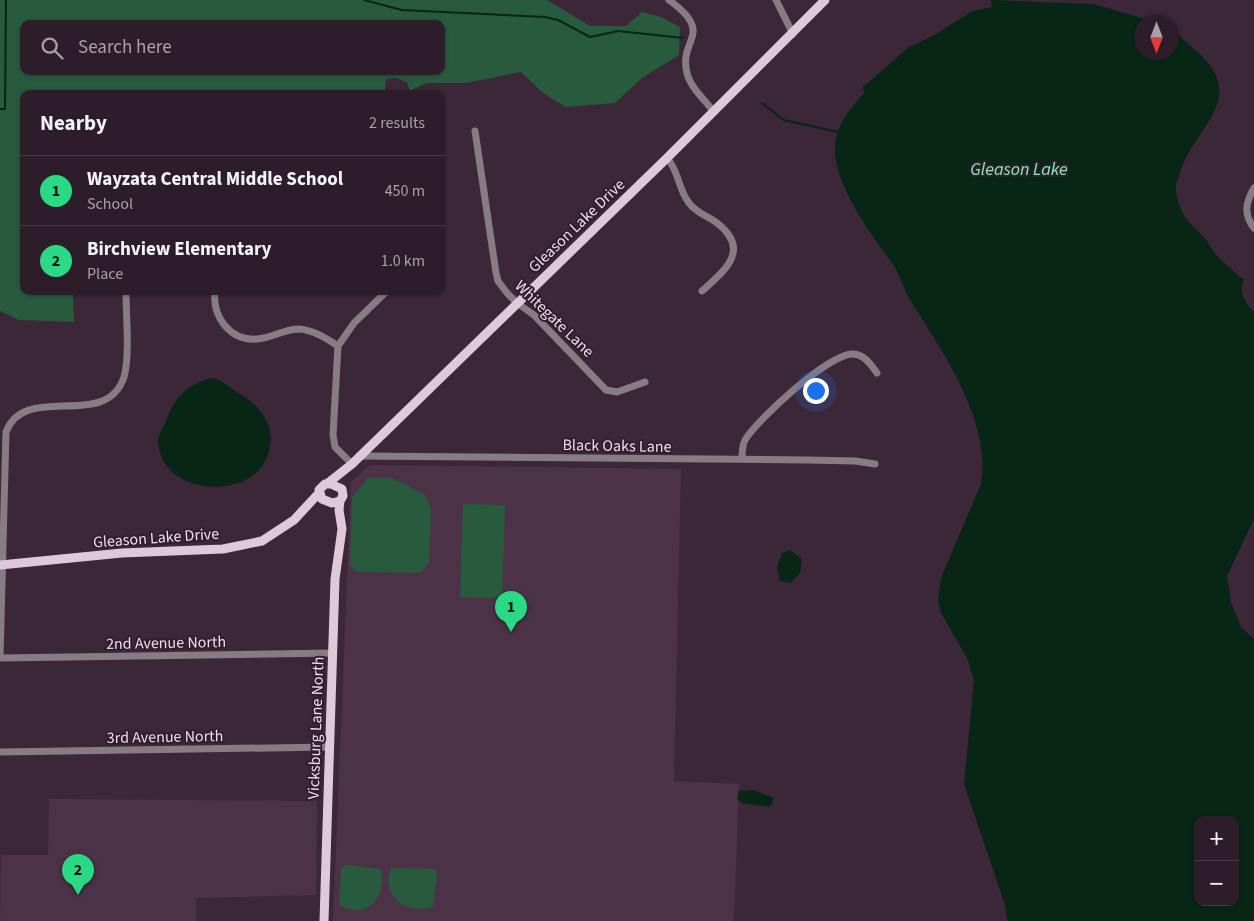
<!DOCTYPE html>
<html lang="en">
<head>
<meta charset="utf-8">
<style>
	:root { --surface:#2d1d2a; --page:#392a36; --text:#f1f3f6; --muted:#a7a2a8; --line:#483b47; --accent:#2bd884 }
	body { margin:0; font-family:"Source Sans 3",sans-serif; background:var(--page); color:var(--text) }
	.controls { position:absolute; right:15px; bottom:15px; display:grid; overflow:hidden; border-radius:10px; box-shadow:0 1px 4px #0004 }
	.controls button { width:45px; height:45px; display:grid; place-items:center; padding:0; border:0; border-bottom:1px solid var(--line); background:var(--surface); color:var(--text); font:25px sans-serif }
	.compass { position:absolute; left:1134px; top:15px; width:45px; height:45px; border-radius:50%; background:var(--surface); box-shadow:0 1px 4px #0004; rotate:180deg }
	.you { position:absolute; left:815px; top:390px; width:18px; height:18px; margin:-12px; border:4px solid #fff; border-radius:50%; background:#1a73e8; box-shadow:0 0 0 8px #1a73e833 }
	.badge { display:grid; place-items:center; width:32px; height:32px; border-radius:50%; background:var(--accent); color:#111; font-size:16px; font-weight:700 }
	.pin { position:absolute; translate:-50% -41px; filter:drop-shadow(0 1px 2px #0008) }
	.pin::after { content:''; position:absolute; top:26px; width:18px; height:15px; background:inherit; clip-path:polygon(0 0,100% 0,50% 100%) }
	.list { margin:0; padding:0; list-style:none }
	h2 { display:flex; justify-content:space-between; align-items:center; height:65px; margin:0; padding:0 20px; font-size:21px }
	h2 small { font-size:16px; font-weight:400; color:var(--muted) }
	.list li { display:grid; grid-template-columns:32px 1fr auto; gap:15px; align-items:center; box-sizing:border-box; height:70px; padding:0 20px; border-top:1px solid var(--line) }
	.list b { display:block; font-size:19px; white-space:nowrap }
	.list p { margin:0; font-size:16px; white-space:nowrap; color:var(--muted) }
	.list em { font-size:16px; font-style:normal; color:var(--muted) }
	.icon { flex:none; width:28px; height:28px; fill:none; stroke:currentColor; stroke-width:2; stroke-linecap:round; stroke-linejoin:round }
	.map { position:relative; flex:none; width:1254px; height:921px; overflow:hidden }
	.search { position:absolute; background:var(--surface); box-shadow:0 1px 4px #0004; left:20px; top:20px; width:425px; height:55px; display:flex; align-items:center; gap:12px; box-sizing:border-box; padding:0 18px; border-radius:10px; color:var(--muted); font-size:19px }
	.panel { position:absolute; background:var(--surface); box-shadow:0 1px 4px #0004; left:20px; top:90px; width:425px; height:205px; border-radius:10px }
	.map>svg:first-child { display:block }
</style>
</head>
<body>
<div class="map">
<svg width="1254" height="921" viewBox="0 0 1254 921">
	<rect width="100%" height="100%" fill="#3c2738"/>
	<path fill="#4c3247" d="M370,465L681,469L674,781L739,784L734,921H333L351,482Z
		M49,799L317,801L316,895L196,898V921H0L1,855H48Z"/>
	<path fill="#285a3d" fill-rule="evenodd" d="M0,0H547L590,26H626L642,12L661,17L680,27L679,55L642,78L615,103L566,107L543,93L521,72L466,83H426L410,91L407,82L396,78L386,79L385,94H24V291H73L74,322L19,320L0,311ZM24,24H441V71H24Z
		M368,478H392L425,495L431,508L429,562L421,573L356,572L350,564L352,497Z
		M463,504L505,505L502,598L460,597Z
		M346,865L381,869C387,897 367,921 339,905L341,869Z
		M391,868L435,869L437,873L433,906C407,917 380,896 391,868Z"/>
	<path fill="#082616" fill-rule="evenodd" d="M991,0L1093,4L1156,22H1142V52H1172V31C1181,36 1187,43 1195,50C1253,99 1191,128 1179,176C1177,181 1175,186 1176,191C1180,216 1187,219 1202,235C1209,242 1212,251 1218,257C1226,265 1235,272 1244,280C1238,293 1246,303 1254,312V519L1227,576L1231,603L1241,627L1254,639V921H1007L1005,905L964,784L974,680L968,660L940,611L938,599L941,578L981,484C992,422 942,350 910,300C903,288 900,274 892,263C871,234 832,182 835,145C837,124 851,108 864,93L863,87L909,47L933,36L972,11L992,7ZM1198,820H1235V902H1198Z
		M211,378C224,380 229,388 240,394C266,409 280,435 264,463C244,499 170,493 160,452C159,448 157,444 158,441C159,433 165,424 168,416C176,395 190,384 211,378Z
		M790,550L802,559L800,573L791,583L780,581L777,568L782,553Z
		M753,790L774,798L770,807L742,803L737,799L739,791Z"/>
	<g fill="none" stroke-linecap="round" stroke-linejoin="round">
		<path stroke="#082616" stroke-width="2" d="M364,0L402,10L545,17L558,20L590,37L618,31L683,38
			M762,103L784,120L838,132
			M0,109H5L6,0"/>
		<path stroke="#877c84" stroke-width="7" d="M669,0C716,34 678,39 687,73C690,87 705,100 714,112
			M776,0L793,34
			M475,131L496,273L498,281L507,293L517,303L534,315L606,390L617,392L645,382
			M667,158C679,171 678,189 689,203C696,213 708,216 717,223C752,250 724,271 702,291
			M1254,188C1246,202 1243,214 1254,228
			M215,291C212,317 230,341 257,339C272,338 284,329 299,329C313,330 326,338 338,346
			M359,456L808,460L855,461L875,464
			M742,459C742,452 742,446 745,440C758,419 830,352 854,354C865,355 871,365 877,373
			M352,464L335,447L333,435L338,346L354,323L387,291
			M0,658L6,432C25,381 106,432 124,377C130,356 126,315 126,293
			M0,658L333,653
			M0,752L330,747"/>
		<path stroke="#dfc8da" stroke-width="9" d="M328,483L352,464L667,158L825,0
			M325,484H331L342,489L343,496L340,501L332,503L322,499L319,490Z
			M0,565L122,553L223,549L262,541L294,520L319,493
			M324,921L335,579L342,529L339,510L340,501"/>
	</g>
	<g text-anchor="middle" stroke-width="4" stroke-linejoin="round" paint-order="stroke">
		<g font-size="16" fill="#ecdee9" stroke="#321d2e">
			<text transform="translate(576 225) rotate(-44)" y="6">Gleason Lake Drive</text>
			<text transform="translate(555 318) rotate(44)" y="6">Whitegate Lane</text>
			<text transform="translate(617 445) rotate(1)" y="6">Black Oaks Lane</text>
			<text transform="translate(156 537) rotate(-4)" y="6">Gleason Lake Drive</text>
			<text transform="translate(166 642) rotate(-1)" y="6">2nd Avenue North</text>
			<text transform="translate(315 728) rotate(-88)" y="6">Vicksburg Lane North</text>
			<text transform="translate(165 736) rotate(-1)" y="6">3rd Avenue North</text>
		</g>
		<g font-size="18" font-style="italic" fill="#7af3ab" stroke="#321d2e">
			<text x="1019" y="175">Gleason Lake</text>
		</g>
	</g>
</svg>
<div class="controls">
<button>+</button>
<button>−</button>
</div>
<svg class="compass" viewBox="-18 -18 36 36"><path d="M0-13l5 13h-10z" fill="#e53935"/><path d="M0 13l5-13h-10z" fill="#a7a2a8"/></svg>
<div class="you"></div>
<div class="pin badge" style="left:511px;top:632px">1</div>
<div class="pin badge" style="left:78px;top:895px">2</div>
<div class="search"><svg class="icon" aria-label="search" viewBox="0 0 24 24"><circle cx="10" cy="10" r="6"/><path d="M15 15l6 6"/></svg>Search here</div>
<section class="panel">
<h2>Nearby<small>2 results</small></h2>
<ul class="list">
<li><span class="badge">1</span><div><b>Wayzata Central Middle School</b><p>School</p></div><em>450 m</em></li>
<li><span class="badge">2</span><div><b>Birchview Elementary</b><p>Place</p></div><em>1.0 km</em></li>
</ul>
</section>
</div>
</body>
</html>
